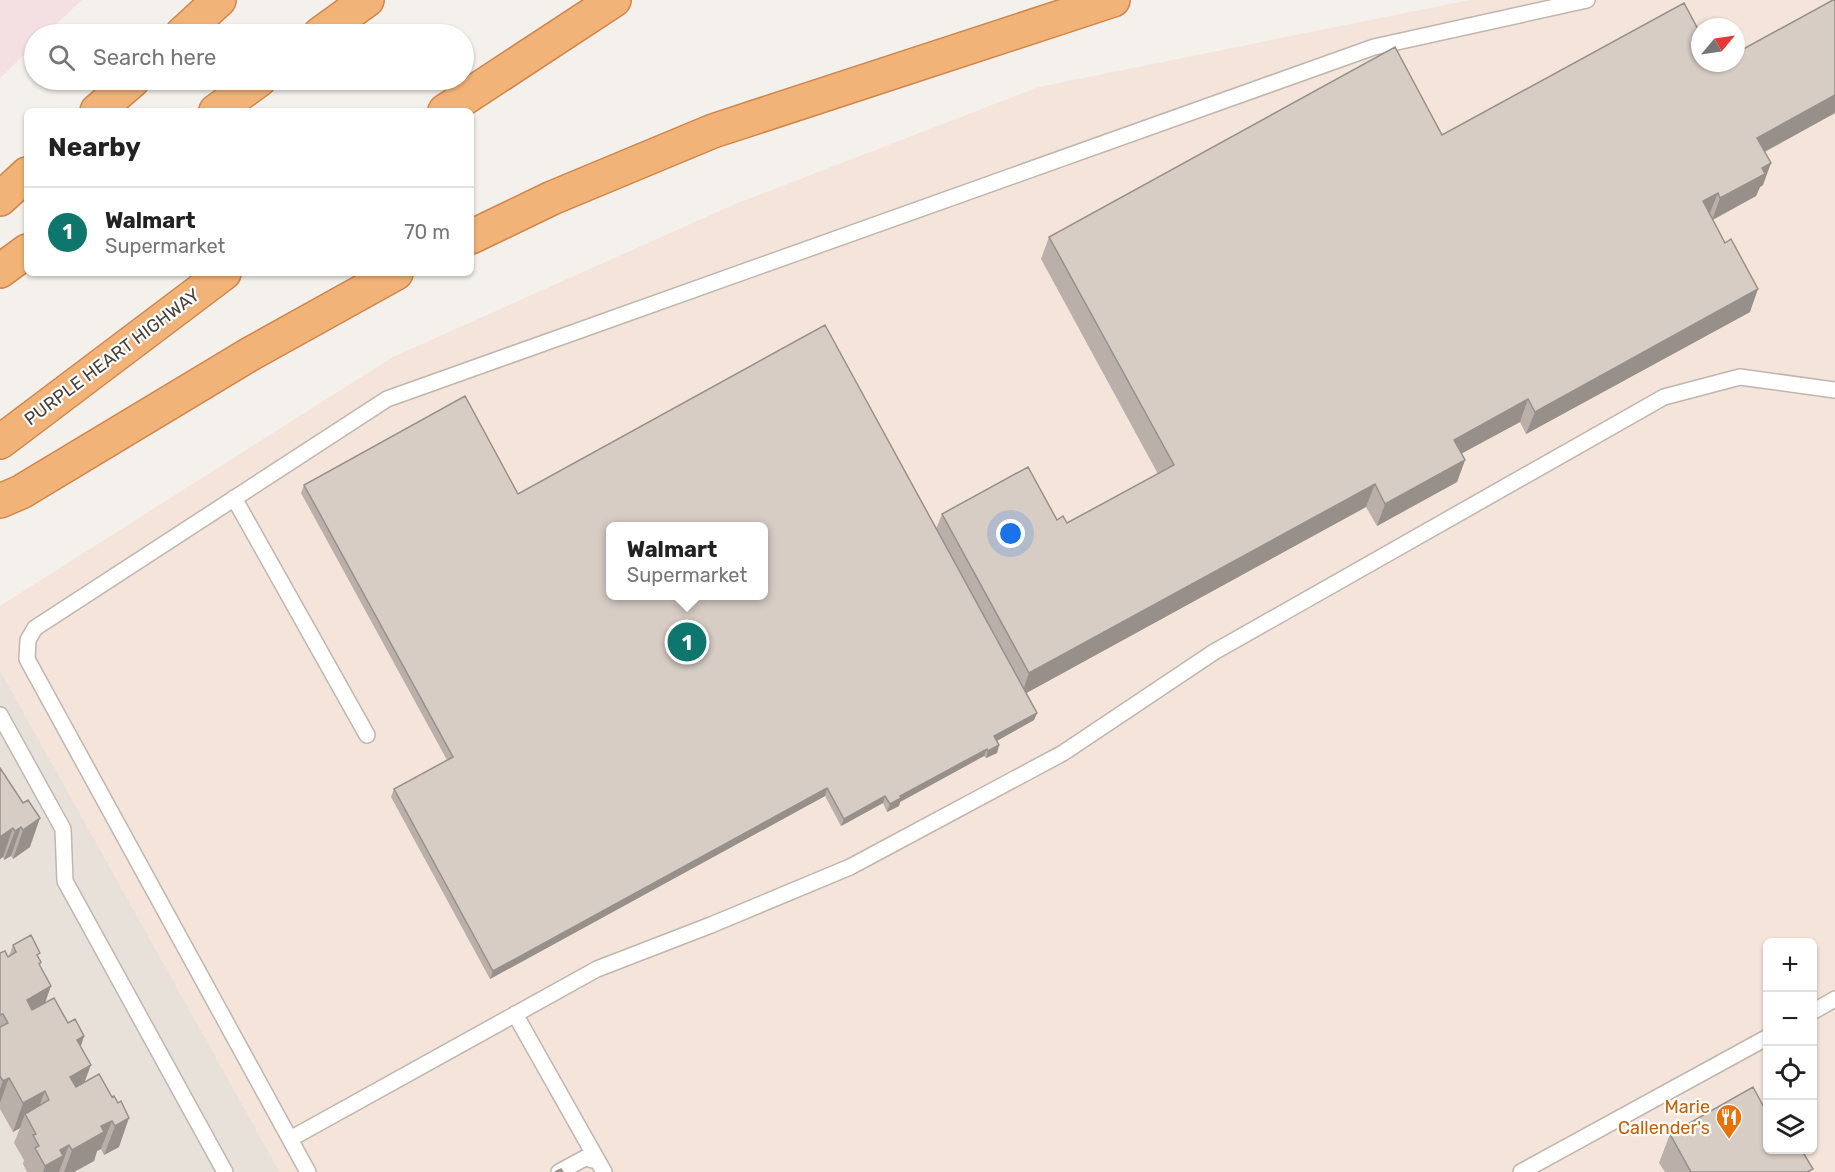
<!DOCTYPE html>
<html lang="en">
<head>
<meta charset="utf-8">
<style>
	:root { --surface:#fff; --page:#f6f6f6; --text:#222; --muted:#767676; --line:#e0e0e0; --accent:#0f766e }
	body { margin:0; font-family:Rubik,sans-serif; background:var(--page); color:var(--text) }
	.controls { position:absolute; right:18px; bottom:18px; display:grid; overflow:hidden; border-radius:9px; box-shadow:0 2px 4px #0004 }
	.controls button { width:54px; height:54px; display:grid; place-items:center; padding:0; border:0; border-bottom:2px solid var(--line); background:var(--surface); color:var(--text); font:30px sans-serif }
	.compass { position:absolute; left:1691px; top:18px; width:54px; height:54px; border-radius:50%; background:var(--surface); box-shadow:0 2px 4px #0004; rotate:61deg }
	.you { position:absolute; left:1011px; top:534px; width:21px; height:21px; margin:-15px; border:4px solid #fff; border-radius:50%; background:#1a73e8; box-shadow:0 0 0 9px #1a73e833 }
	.badge { display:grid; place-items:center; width:39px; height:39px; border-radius:50%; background:var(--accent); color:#fff; font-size:20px; font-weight:700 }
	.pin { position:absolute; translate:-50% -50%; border:3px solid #fff; box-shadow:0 2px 6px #0006 }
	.popup { position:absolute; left:606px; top:522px; width:162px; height:78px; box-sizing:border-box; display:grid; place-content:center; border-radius:9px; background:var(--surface); filter:drop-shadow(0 2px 4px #0005); font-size:20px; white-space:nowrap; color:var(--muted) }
	.popup b { font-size:22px; color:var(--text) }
	.popup::after { content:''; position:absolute; left:50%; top:100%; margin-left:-12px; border:12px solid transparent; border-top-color:var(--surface) }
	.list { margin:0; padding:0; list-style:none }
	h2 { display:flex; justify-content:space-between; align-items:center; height:78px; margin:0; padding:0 24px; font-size:26px }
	h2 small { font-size:20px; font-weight:400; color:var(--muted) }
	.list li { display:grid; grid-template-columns:39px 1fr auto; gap:18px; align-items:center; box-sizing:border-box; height:90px; padding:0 24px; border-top:2px solid var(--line) }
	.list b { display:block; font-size:22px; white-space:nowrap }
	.list p { margin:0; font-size:20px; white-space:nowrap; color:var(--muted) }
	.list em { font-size:20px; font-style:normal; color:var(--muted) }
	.icon { flex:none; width:33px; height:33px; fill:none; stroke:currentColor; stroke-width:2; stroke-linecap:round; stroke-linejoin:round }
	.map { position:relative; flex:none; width:1835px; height:1172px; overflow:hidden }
	.search { position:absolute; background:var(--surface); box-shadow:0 2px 4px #0004; left:24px; top:24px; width:450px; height:66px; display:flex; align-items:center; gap:15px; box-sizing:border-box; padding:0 21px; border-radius:33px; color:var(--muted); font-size:22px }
	.panel { position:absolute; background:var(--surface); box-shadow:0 2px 4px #0004; left:24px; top:108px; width:450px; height:168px; border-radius:9px }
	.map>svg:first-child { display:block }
</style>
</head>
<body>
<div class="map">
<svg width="1835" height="1172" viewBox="0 0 1835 1172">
	<rect width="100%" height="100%" fill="#f4f0ec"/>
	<path fill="#e8e1da" d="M0,670L280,1172H0Z"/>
	<path fill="#f4e4d9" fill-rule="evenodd" d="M1470,0H1835V1172H280L0,670V606L393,357L733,205L1039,87ZM1700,27H1736V63H1700ZM610,526H764V596H610ZM1768,942H1812V1150H1768Z"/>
	<path fill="#f4e0e2" d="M0,0H82L45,34H34V45L0,78Z"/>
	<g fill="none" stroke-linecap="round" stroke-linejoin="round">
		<g stroke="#bfb6af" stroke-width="18">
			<path id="service" d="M234,498L367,735
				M0,715L63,829L65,881L225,1172
				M1812,1012L1835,999
				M515,1014L604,1172
				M290,1139L597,969L711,925L850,867L1063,753L1214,652L1664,397L1740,377L1835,390
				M308,1172L27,659L28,640L35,628L387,399L1374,47L1587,0
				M559,1172L585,1158L597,1161
				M1521,1172L1768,1037"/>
		</g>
		<g stroke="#d18549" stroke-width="36">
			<path id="motorway" d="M182,34L219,0
				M320,34L367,0
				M97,111L133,80
				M216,111L259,80
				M445,111L614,0
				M0,199L27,174
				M471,237L552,198L713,131L1113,0
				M0,271L27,251
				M0,442L224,273
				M0,501L21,492L252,353L396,273"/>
		</g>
		<use href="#service" stroke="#fff" stroke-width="15"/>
		<use href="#motorway" stroke="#f2b379" stroke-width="33"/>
	</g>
	<path fill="#bab0a9" d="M1700,63L1835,113L1765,152L1763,185L1760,187L1756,196L1713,220L1750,312L1526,434L1520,422L1462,453L1465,460L1457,482L1377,526L1366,507L1026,693L1037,713L1034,720L997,741L999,745L997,753L986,758L984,756L900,802L899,806L887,812L883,803L841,826L825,796L490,979L391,797L394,789L447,760L301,493L304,485L518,494L936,529L942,514L1057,520L1067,523L1158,474L1041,259L1049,237L1442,135Z
		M0,768L30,847L13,859L11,856L4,860L3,857L0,859Z
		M13,945L39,958L41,962L40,966L45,1003L84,1036L81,1047L84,1082L112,1097L119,1147L104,1155L101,1149L97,1151L94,1161L74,1172H27L23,1164L24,1160L14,1143L20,1128L13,1132L0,1109V953L8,957L9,956Z
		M1670,1134L1767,1149L1811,1172H1665L1659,1163Z"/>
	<path fill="#97908a" d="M1835,95V113L1749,160L1757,138Z
		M1771,163L1763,185L1760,187L1756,196L1712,220L1720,198L1762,168Z
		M1718,193L1709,215L1703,201Z
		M1758,289L1750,312L1526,434L1535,412Z
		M1528,399L1520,422L1446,462L1454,440Z
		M1465,460L1457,482L1377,526L1385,504Z
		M1375,484L1366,507L1021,696L1029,673Z
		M1037,713L1034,720L991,744L994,736Z
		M999,745L997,753L986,758L988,751Z
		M987,749L984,756L900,802L899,806L887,812L890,804L900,796Z
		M827,788L825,796L490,979L493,971Z
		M885,796L883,803L841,826L844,819Z
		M40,818L30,847L13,859L23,830Z
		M21,827L11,856L4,860L15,831Z
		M13,828L3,857L0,859V837Z
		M51,986L41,1015L16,1029L27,1000Z
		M84,1036L74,1065L77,1040Z
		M91,1065L80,1094L59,1105L70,1077Z
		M9,1078L0,1103V1089L3,1081Z
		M45,1091L34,1120L25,1114L20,1128L13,1132L23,1103Z
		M129,1118L119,1147L104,1155L115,1126Z
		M112,1121L101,1149L97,1151L94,1161L74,1172H64L72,1150L101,1126Z
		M69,1145L59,1172H43L45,1166L60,1150Z"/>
	<path fill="#d8cdc5" stroke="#97908a" stroke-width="1.5" fill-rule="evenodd" d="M1833,0H1835V95L1757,138L1771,163L1762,168L1765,174L1720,198L1718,193L1703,201L1725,243L1731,239L1758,289L1535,412L1528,399L1454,440L1465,460L1385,504L1375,484L1029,673L942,514L1028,467L1057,520L1063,516L1067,523L1174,465L1049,237L1395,47L1442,135L1684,3L1700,33V63H1716L1717,64L1736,63V53Z
		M825,325L1037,713L994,736L999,745L988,751L987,749L900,796L901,798L890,804L885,796L844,819L827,788L493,971L394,789L453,757L304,485L465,396L518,494ZM610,526H764V596H610Z
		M0,768L23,803L28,800L40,818L23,830L21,827L15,831L13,828L0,837Z
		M31,935L40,953L37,955L41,962L39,964L51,986L27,1000L32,1010L54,998L68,1023L75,1019L84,1036L77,1040L91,1065L70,1077L76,1087L99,1074L112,1097L114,1096L118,1103L121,1101L129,1118L115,1126L112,1121L101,1126L104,1132L72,1150L69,1145L60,1150L63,1156L45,1166L35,1148L39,1146L33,1135L36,1134L25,1114L49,1100L45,1091L23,1103L9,1078L3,1081L0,1076V1027L8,1023L3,1014L0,1015V953L5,951L8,957L16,952L13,945Z
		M1753,1087L1767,1113V1149H1801L1813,1169L1807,1172H1691L1670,1134Z
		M561,1169L563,1172H555Z"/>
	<defs>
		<g id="restaurant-pin" transform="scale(1.35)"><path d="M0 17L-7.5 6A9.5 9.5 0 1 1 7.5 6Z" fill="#e8710a" stroke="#fff"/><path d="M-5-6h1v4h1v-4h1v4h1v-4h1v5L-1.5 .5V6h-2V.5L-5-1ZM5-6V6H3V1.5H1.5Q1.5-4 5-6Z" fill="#fff"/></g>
	</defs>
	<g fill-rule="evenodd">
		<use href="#restaurant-pin" x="1729" y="1117"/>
	</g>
	<g text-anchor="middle" stroke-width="4.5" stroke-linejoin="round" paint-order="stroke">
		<g font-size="18" fill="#48403a" stroke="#fff">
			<text transform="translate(112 357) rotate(-37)" y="6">PURPLE HEART HIGHWAY</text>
		</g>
		<g font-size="18" fill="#c56008" stroke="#fff" text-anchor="end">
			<text x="1710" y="1113">Marie<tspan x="1710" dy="21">Callender's</tspan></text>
		</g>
	</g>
</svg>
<div class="controls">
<button>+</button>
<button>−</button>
<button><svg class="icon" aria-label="locate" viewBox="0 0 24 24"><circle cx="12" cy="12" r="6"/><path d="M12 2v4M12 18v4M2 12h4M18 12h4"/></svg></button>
<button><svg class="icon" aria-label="layers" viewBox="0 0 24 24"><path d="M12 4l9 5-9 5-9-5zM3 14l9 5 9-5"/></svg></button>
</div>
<svg class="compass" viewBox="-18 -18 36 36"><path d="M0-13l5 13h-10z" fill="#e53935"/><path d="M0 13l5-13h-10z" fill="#767676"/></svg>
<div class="you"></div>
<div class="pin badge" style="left:687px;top:642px">1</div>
<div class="popup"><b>Walmart</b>Supermarket</div>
<div class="search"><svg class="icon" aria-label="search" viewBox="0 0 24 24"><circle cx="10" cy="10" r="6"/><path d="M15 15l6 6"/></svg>Search here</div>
<section class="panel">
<h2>Nearby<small></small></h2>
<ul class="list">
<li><span class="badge">1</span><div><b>Walmart</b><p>Supermarket</p></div><em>70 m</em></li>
</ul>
</section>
</div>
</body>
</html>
